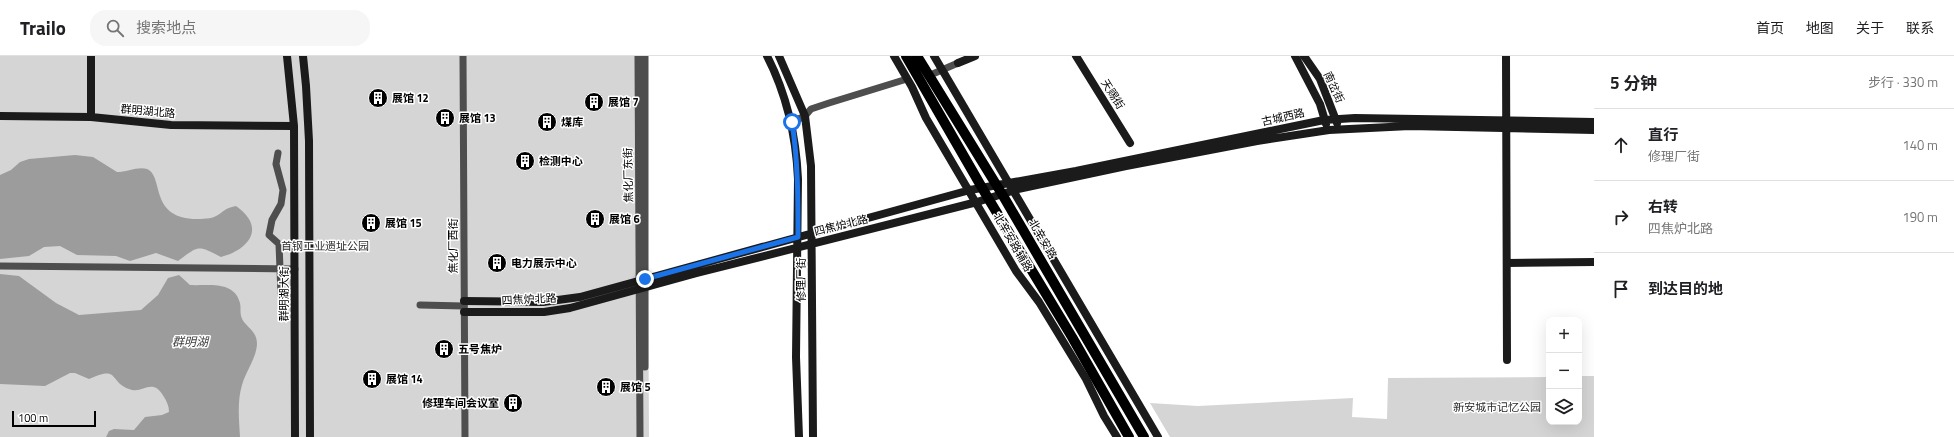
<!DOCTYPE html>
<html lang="zh">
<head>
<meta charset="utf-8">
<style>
	:root { --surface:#fff; --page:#f6f6f6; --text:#202124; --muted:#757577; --line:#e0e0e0 }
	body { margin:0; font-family:"Titillium Web","Noto Sans SC",sans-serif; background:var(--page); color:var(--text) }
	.controls { position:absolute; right:12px; bottom:12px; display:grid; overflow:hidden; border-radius:8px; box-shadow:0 4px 16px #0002 }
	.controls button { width:36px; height:36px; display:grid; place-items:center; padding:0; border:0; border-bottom:1px solid var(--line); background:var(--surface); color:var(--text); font:20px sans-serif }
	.scale { position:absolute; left:12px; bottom:10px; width:84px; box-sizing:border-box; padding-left:4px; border:2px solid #000; border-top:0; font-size:11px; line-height:14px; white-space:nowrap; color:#000; -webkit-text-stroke:3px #fff; paint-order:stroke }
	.stop { position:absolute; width:12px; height:12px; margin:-9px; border:3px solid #1a73e8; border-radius:50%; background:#fff }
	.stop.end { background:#1a73e8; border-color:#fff; box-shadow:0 1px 4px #0008 }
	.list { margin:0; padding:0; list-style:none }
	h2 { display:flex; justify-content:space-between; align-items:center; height:52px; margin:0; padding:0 16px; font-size:17px }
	h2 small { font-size:13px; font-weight:400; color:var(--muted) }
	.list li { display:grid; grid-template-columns:26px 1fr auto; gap:12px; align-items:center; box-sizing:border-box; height:72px; padding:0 16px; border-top:1px solid var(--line) }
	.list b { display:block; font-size:15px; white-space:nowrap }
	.list p { margin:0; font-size:13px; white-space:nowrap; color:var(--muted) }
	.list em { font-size:13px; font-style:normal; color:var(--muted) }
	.icon { flex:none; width:22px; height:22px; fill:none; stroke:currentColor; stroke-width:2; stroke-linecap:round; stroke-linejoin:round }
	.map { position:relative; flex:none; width:1594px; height:381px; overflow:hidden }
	header { display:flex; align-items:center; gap:24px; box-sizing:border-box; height:56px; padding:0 20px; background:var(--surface); border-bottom:1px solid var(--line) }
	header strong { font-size:19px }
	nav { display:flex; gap:22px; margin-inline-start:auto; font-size:14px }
	.search { width:280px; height:36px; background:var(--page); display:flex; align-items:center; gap:10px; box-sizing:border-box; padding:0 14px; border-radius:16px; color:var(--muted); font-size:15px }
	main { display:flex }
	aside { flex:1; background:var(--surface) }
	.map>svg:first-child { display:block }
</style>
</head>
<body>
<header>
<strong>Trailo</strong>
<div class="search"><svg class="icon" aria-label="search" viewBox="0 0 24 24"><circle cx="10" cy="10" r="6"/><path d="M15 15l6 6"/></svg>搜索地点</div>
<nav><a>首页</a><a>地图</a><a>关于</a><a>联系</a></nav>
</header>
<main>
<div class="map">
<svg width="1594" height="381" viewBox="0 0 1594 381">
	<rect width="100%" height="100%" fill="#fff"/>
	<path fill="#d5d5d5" d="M0,0H647L649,381H0Z
		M1579,320H1594V381H1170L1150,347L1198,350L1353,342L1352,361L1387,363L1388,322L1549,321V366H1579Z"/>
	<path fill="#9c9c9c" d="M75,99L93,101L117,116C126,116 139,110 147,113C164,120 149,160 193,163C198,163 209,163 214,161C223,157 224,152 236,150C266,171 250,193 221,201C198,189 199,189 178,205L156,197L130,205L116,200L77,199L60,190L44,191L29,200L0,203V119L11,114L20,106L29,103Z
		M0,218L19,220L56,247L79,259L141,254L158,239L168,222L179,219L190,229C208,230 234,224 240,247C241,251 240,256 241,260C244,271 257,273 257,288C256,303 246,315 242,329C237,345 239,364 240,381H106L109,375L114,373L134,374L145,361L162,359L169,356C169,350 167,346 164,341C152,320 143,339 129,333C108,325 120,309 89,323L75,317H70L45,330L0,328Z"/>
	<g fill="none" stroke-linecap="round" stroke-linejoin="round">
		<path stroke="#4e4e4e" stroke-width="7" d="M463,0L465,381
			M638,0L640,381
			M645,0V311
			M928,20L958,7
			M792,66L805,60L811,53L829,47L907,23
			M278,97L276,108L283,134L281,148L272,164L269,179L279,188L281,238
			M0,210L295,213
			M420,249L464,250"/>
		<path stroke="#1b1b1b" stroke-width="8" d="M91,0V61
			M287,0L294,70L295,381
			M303,0L306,30L309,85L310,381
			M767,0C787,39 796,79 798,123L796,301L799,381
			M779,0L805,60L811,110L813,381
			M894,0L912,31L926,62L1016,215L1039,246L1086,323L1104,360L1117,381
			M934,0L1158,381
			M1076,0L1130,87
			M1295,0L1320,48L1326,68
			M1304,0L1320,23L1337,67
			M1506,0L1507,304
			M958,7L975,0
			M0,60L91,61L171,69L294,70
			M1507,207L1594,206
			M464,245L543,246L580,241L970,134L1076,115L1324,64L1355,62L1594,66
			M464,256H544L570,252L697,217L977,146L1018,133L1126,110L1257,85L1329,74L1410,70L1594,74"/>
		<path stroke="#000" stroke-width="10" d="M906,0L988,142L1072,281L1129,381
			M917,0L1002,138L1144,381"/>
	</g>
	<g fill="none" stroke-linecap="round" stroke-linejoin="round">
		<path stroke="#1a73e8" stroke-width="5" d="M645,223L798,181C798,142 798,105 792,66"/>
	</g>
	<defs>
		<g id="building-disc" transform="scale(1)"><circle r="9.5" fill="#000" stroke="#fff"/><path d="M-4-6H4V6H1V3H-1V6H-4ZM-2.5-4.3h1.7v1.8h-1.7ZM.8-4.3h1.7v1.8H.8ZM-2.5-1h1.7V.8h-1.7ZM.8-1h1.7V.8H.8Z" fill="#fff"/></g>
	</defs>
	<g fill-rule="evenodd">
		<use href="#building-disc" x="378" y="42"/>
		<use href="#building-disc" x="594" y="46"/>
		<use href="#building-disc" x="445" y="62"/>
		<use href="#building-disc" x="547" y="66"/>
		<use href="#building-disc" x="525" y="105"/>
		<use href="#building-disc" x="595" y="163"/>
		<use href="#building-disc" x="371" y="167"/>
		<use href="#building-disc" x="497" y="207"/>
		<use href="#building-disc" x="444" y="293"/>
		<use href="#building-disc" x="372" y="323"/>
		<use href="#building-disc" x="606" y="331"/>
		<use href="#building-disc" x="513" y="347"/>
	</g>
	<g text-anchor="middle" stroke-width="3" stroke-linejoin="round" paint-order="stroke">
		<g font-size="11" fill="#000" stroke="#fff">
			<text transform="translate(1334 31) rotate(65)" y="4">南岔街</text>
			<text transform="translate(1113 38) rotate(58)" y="4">天赐街</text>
			<text transform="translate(148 55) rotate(5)" y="4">群明湖北路</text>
			<text transform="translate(1283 61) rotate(-13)" y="4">古城西路</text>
			<text transform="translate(628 119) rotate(-91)" y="4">焦化厂东街</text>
			<text transform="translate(841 169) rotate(-14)" y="4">四焦炉北路</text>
			<text transform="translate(1043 183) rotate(60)" y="4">北辛安路</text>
			<text transform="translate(1013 186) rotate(60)" y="4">北辛安路辅路</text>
			<text transform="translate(453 190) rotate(-90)" y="4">焦化厂西街</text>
			<text transform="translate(801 224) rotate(-90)" y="4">修理厂街</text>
			<text transform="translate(284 238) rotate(-90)" y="4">群明湖大街</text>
			<text transform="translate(529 243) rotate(-3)" y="4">四焦炉北路</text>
		</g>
		<g font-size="11" font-weight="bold" fill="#000" stroke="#fff" text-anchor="start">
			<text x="392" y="46">展馆 12</text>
			<text x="608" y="50">展馆 7</text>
			<text x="459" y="66">展馆 13</text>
			<text x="561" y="70">煤库</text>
			<text x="539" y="109">检测中心</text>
			<text x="609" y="167">展馆 6</text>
			<text x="385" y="171">展馆 15</text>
			<text x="511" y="211">电力展示中心</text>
			<text x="458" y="297">五号焦炉</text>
			<text x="386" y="327">展馆 14</text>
			<text x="620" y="335">展馆 5</text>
			<text x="499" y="351" text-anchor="end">修理车间会议室</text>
		</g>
		<g font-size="11" fill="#2c2c2c" stroke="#fff">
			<text x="325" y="194">首钢工业遗址公园</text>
			<text x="1497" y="355">新安城市记忆公园</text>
		</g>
		<g font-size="12" font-style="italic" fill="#3d3d3d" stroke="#fff">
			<text x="190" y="290">群明湖</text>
		</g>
	</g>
</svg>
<div class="controls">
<button>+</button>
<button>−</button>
<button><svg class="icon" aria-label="layers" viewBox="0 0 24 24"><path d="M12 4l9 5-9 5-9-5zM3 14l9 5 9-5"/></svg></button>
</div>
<div class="scale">100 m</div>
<div class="stop" style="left:792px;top:66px"></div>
<div class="stop end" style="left:645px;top:223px"></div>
</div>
<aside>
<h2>5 分钟<small>步行 · 330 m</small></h2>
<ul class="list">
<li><svg class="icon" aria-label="ahead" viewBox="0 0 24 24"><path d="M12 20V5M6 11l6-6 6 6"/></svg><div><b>直行</b><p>修理厂街</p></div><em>140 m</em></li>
<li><svg class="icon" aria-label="right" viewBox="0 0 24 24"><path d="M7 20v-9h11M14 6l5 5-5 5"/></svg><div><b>右转</b><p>四焦炉北路</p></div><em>190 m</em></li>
<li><svg class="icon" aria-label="arrive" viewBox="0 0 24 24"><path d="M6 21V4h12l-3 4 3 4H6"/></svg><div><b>到达目的地</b></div></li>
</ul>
</aside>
</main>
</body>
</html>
